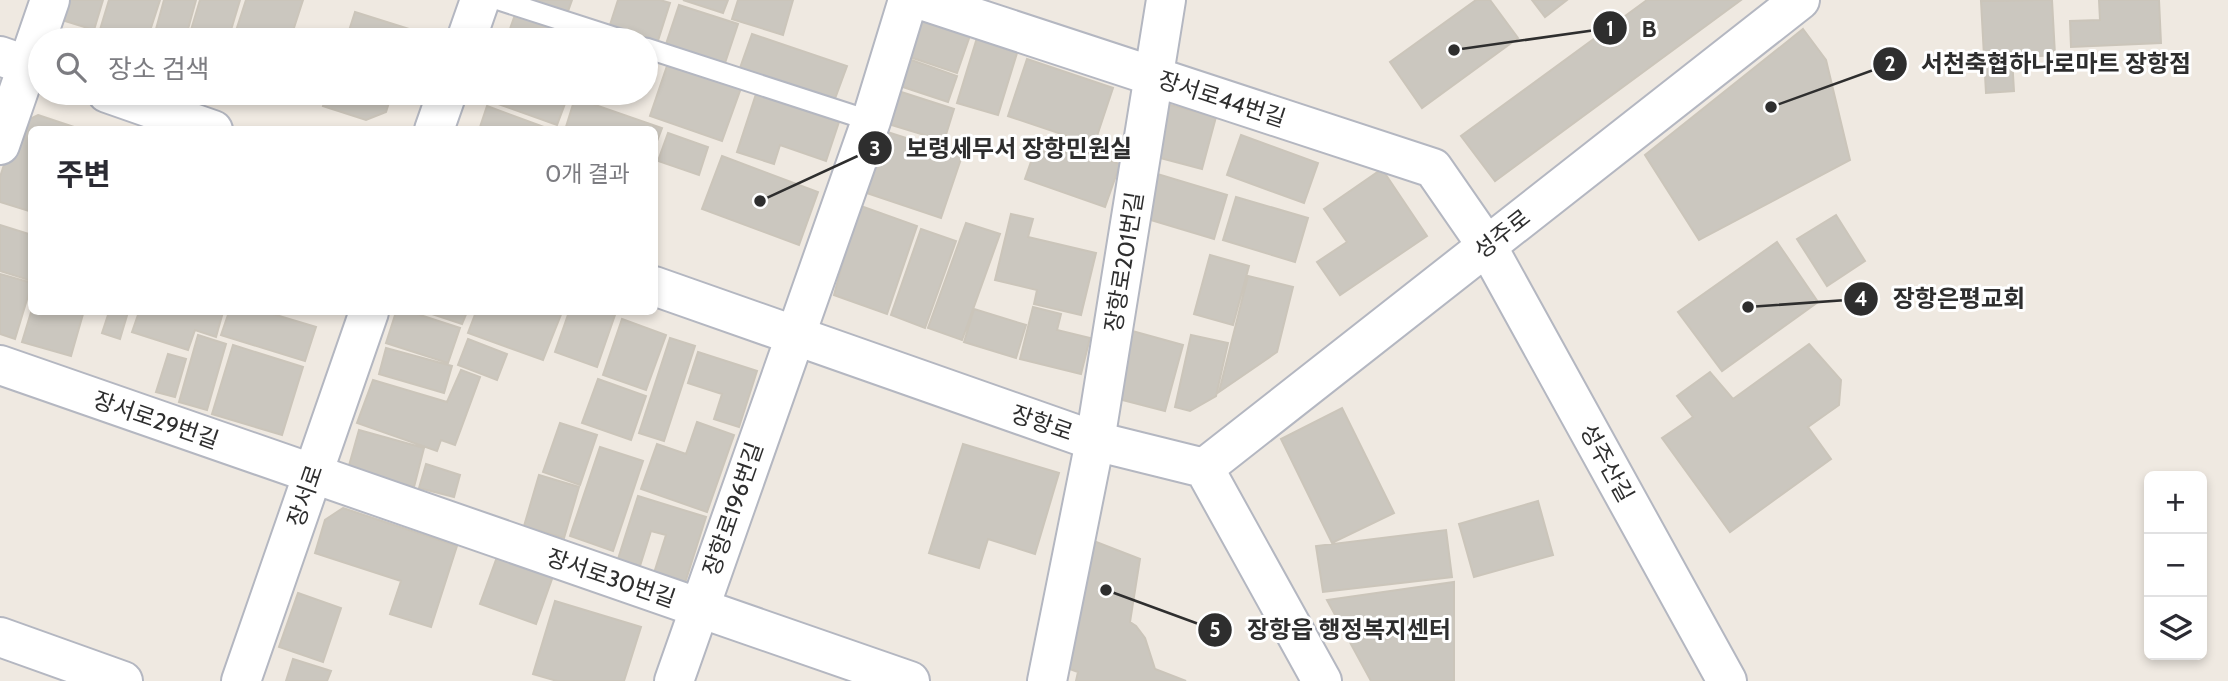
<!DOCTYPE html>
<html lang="ko">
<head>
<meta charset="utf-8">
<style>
	:root { --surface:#fff; --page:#f7f7f7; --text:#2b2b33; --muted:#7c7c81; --line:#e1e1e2 }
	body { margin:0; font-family:Cabin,"Noto Sans KR",sans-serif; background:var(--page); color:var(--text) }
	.controls { position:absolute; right:21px; bottom:21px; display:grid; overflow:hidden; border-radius:10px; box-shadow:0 4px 10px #0003 }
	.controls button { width:63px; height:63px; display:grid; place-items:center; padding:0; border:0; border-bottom:2px solid var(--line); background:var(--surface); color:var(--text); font:35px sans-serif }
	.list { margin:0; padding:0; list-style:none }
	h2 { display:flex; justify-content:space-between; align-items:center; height:91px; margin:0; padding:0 28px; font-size:30px }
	h2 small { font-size:23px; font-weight:400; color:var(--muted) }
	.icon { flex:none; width:38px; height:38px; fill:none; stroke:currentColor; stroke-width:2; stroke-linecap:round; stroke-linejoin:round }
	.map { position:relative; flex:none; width:2228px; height:681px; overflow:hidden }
	.search { position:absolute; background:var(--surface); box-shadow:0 4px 10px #0003; left:28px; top:28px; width:630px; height:77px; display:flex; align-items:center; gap:18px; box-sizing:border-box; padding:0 24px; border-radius:38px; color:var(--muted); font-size:26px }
	.panel { position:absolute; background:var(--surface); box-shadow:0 4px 10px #0003; left:28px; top:126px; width:630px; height:189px; border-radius:10px }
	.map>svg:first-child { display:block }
</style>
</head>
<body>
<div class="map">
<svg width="2228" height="681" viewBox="0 0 2228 681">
	<rect width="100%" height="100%" fill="#efe9e1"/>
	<path fill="#cbc7bf" stroke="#cbc5ba" stroke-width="2" d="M68,0H103L94,30L62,20Z
		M109,0H160L147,40H123L99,33Z
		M164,0H196L185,40H153Z
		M200,0H240L228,40H188Z
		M246,0H303L290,40H233Z
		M527,0H572L567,14Z
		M618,0H660L670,3L656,47L646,40H636L608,31Z
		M683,0H728L723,13Z
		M738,0H793L783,35L732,19Z
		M1476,0H1490L1518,38L1422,108L1390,62Z
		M1532,0H1567L1545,17Z
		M1647,0H1741L1495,181L1461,136Z
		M2052,0L2055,55L2012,58L2014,91L1986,93L1981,1Z
		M2099,0H2159L2161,43L2071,47L2070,21L2100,20Z
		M679,5L738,24L724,66L665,47Z
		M916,8L973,27L957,73L901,54Z
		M355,12L412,30L408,40H346Z
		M516,12L581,34L578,40H506Z
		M980,28L1021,40L998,115L957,103Z
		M1803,29L1826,60L1850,160L1699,240L1645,155Z
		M752,34L847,66L833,104L739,71Z
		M900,56L957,76L948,102L891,83Z
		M1027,59L1113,88L1094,145L1008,116Z
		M668,63L741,88L722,141L650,116Z
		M892,89L954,109L944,141L882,122Z
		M327,93H392L386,112L366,120L323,106Z
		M492,93H569L557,125L490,101Z
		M756,94L839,122L826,161L780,145L774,164L737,152Z
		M575,98L662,128L654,149V130H565Z
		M1163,103L1216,117L1202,169L1149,155Z
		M487,106L552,130H479Z
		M38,115L83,130H32V212L0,202V177L17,125Z
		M878,129L962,156L941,218L858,190Z
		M668,133L708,147L699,175L658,161Z
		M1241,135L1318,163L1304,203L1227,175Z
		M1040,136L1120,164L1105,207L1025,179Z
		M722,156L818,192L799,245L702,209Z
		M1382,169L1427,236L1340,295L1317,262L1347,242L1324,209Z
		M1154,173L1227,195L1214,239L1141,217Z
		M1236,197L1308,218L1295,262L1223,240Z
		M858,205L917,226L887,314L834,295Z
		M1011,214L1033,219L1028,237L1096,253L1081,315L1034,304L1037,290L995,280Z
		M1836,215L1865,261L1827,286L1797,239Z
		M966,223L1000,234L962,340L928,328Z
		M0,225L32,235V281L0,271Z
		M921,229L956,241L925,328L891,315Z
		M1777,242L1818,302L1722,371L1678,312Z
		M1210,255L1249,266L1233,325L1194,314Z
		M0,274L32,283L15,339L0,334Z
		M1248,276L1293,287L1277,352L1219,392Z
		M1033,307L1061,314L1057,330L1090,338L1081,374L1020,359Z
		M32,309V312H73L83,314L71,356L22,342Z
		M974,309L1026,325L1016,358L964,342Z
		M109,312H128L120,339L102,333Z
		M139,312H223L216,337L195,330L188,350L132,332Z
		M229,312H266L316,327L305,361L221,335Z
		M396,312H411L460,328L448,363L386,343Z
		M426,312H467L462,324Z
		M476,312H562L543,360L468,333Z
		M569,312H606L615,315L597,367L555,352Z
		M622,319L666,335L646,390L603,375Z
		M1125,329L1183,345L1165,411L1107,396Z
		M198,335L226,344L207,410L179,402Z
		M1191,335L1228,343L1216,396L1190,411L1175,407Z
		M670,338L695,346L664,441L639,433Z
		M468,339L507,354L497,380L458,365Z
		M1809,344L1841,380L1839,405L1808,427L1831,459L1730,532L1662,438L1693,417L1677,396L1710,372L1733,399Z
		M233,345L303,367L282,435L212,414Z
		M386,348L452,366L444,393L379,374Z
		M698,352L757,371L739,427L714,419L722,394L688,383Z
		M168,354L186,359L175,397L156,392Z
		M461,370L480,377L455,445L441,440L437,451L357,423L373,380L447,402Z
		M598,379L646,396L631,440L582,423Z
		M1342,408L1394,513L1332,543L1281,439Z
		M697,422L734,435L707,512L641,489L657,444L686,454Z
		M560,423L597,435L580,485L543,472Z
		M359,430L424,448L414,487L348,469Z
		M963,444L1059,473L1035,554L988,539L979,568L929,553Z
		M600,447L643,461L613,551L570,536Z
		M426,464L460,475L454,497L419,488Z
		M539,475L579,487L564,538L524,526Z
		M638,496L706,517L685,583L654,573L666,535L651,531L640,566L618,559Z
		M1538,501L1553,555L1474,577L1459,524Z
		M343,508L457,546L431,627L390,614L401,581L315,553L325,520Z
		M1446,530L1452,577L1323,592L1316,546Z
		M1091,540L1140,559L1130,622L1136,626L1145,638L1155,669L1186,681H1076L1078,672L1059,665Z
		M497,557L553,576L536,624L480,604Z
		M1454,582V681H1371L1327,600Z
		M298,593L341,608L323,662L279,647Z
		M555,601L641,627L624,681H557L533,674Z
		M293,659L331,671L327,681H286Z"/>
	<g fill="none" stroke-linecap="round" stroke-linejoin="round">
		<g stroke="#b4b7c1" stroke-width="23">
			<path id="lane" d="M499,0L623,40
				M646,48L871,121"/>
		</g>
		<g stroke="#b4b7c1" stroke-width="42">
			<path id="street" d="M921,0L1433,168L1487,246L1727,681
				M0,145L50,0
				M0,365L910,681
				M0,637L123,681
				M674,681L871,121L908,0
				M1047,681L1095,441L1166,0"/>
		</g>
		<g stroke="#b4b7c1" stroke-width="42">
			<path id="secondary" d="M466,40L480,0
				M0,56L40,70
				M107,93L213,130
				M434,130L447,93
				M654,286L1095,441L1204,468L1322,681
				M1204,468L1800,0
				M241,681L369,312"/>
		</g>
		<use href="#lane" stroke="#fff" stroke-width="19"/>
		<use href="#street" stroke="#fff" stroke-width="38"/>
		<use href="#secondary" stroke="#fff" stroke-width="38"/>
	</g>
	<g text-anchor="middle" stroke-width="6" stroke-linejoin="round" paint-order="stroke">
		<g font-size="23" fill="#2e2e2e" stroke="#fff">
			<text transform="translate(1222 99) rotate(18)" y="8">장서로44번길</text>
			<text transform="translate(1502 234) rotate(-38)" y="8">성주로</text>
			<text transform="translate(1124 262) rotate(-81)" y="8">장항로201번길</text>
			<text transform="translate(156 420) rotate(19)" y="8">장서로29번길</text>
			<text transform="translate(1042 423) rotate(19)" y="8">장항로</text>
			<text transform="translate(1607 463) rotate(61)" y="8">성주산길</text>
			<text transform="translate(305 496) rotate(-71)" y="8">장서로</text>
			<text transform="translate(733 509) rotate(-71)" y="8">장항로196번길</text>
			<text transform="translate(611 578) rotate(19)" y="8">장서로30번길</text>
		</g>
	</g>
	<path fill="none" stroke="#2e2e2e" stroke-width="2.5" d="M1454 50L1610 28M1771 107L1890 64M760 201L875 148M1748 307L1861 299M1106 590L1215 630"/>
	<g fill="#2e2e2e" stroke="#fff" stroke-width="2.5">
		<circle cx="1454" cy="50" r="7"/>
		<circle cx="1771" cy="107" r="7"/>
		<circle cx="760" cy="201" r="7"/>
		<circle cx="1748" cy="307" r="7"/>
		<circle cx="1106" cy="590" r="7"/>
		<circle cx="1610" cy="28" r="18"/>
		<circle cx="1890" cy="64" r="18"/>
		<circle cx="875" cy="148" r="18"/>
		<circle cx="1861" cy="299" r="18"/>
		<circle cx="1215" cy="630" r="18"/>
	</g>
	<g font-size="21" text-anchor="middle" font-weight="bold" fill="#fff">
		<text x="1610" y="36">1</text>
		<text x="1890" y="71">2</text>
		<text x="875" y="156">3</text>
		<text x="1861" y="306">4</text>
		<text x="1215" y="637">5</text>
	</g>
	<g font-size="24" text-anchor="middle" font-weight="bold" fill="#2e2e2e" stroke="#fff" stroke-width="6" stroke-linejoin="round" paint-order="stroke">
		<text x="1649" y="37">B</text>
		<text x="2056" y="72">서천축협하나로마트 장항점</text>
		<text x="1019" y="157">보령세무서 장항민원실</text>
		<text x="1959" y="307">장항은평교회</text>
		<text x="1349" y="638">장항읍 행정복지센터</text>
	</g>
</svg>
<div class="controls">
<button>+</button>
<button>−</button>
<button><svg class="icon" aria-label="layers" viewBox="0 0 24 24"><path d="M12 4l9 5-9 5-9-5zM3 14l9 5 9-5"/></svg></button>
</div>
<div class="search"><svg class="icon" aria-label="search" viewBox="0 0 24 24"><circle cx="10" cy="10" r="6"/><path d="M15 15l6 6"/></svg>장소 검색</div>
<section class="panel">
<h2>주변<small>0개 결과</small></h2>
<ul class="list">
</ul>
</section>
</div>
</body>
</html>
